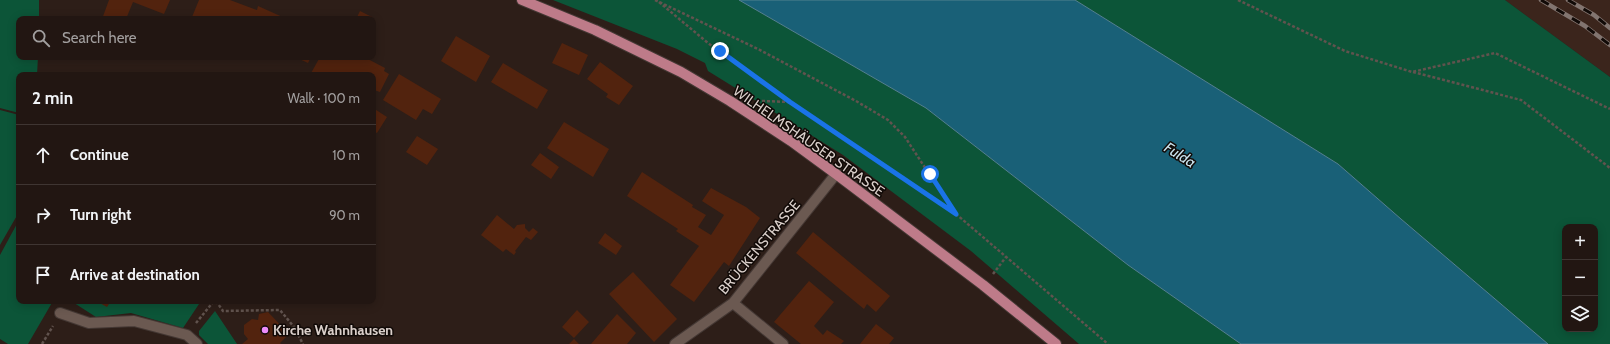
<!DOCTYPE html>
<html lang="en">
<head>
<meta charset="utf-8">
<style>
	:root { --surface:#221612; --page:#2a1f1b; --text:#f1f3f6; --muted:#a29f9f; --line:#3f3532 }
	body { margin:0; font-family:Cabin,sans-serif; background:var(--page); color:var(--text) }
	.controls { position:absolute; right:12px; bottom:12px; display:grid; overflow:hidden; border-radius:8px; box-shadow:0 2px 10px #0003 }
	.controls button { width:36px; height:36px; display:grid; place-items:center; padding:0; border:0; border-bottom:1px solid var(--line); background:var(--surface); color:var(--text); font:20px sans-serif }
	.stop { position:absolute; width:12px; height:12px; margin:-9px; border:3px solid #1a73e8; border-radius:50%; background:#fff }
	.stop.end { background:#1a73e8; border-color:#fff; box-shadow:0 1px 4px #0008 }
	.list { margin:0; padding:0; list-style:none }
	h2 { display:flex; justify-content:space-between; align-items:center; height:52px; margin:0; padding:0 16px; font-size:17px }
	h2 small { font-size:13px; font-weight:400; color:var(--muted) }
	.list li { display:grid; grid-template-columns:26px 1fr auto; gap:12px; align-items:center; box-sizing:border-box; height:60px; padding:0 16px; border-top:1px solid var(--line) }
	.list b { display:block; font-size:15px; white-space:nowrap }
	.list em { font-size:13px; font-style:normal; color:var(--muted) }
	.icon { flex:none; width:22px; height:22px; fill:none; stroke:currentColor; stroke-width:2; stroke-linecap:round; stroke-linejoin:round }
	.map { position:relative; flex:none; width:1610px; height:344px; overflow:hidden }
	.search { position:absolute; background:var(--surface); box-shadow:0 2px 10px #0003; left:16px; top:16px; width:360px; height:44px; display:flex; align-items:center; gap:10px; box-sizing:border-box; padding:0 14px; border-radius:8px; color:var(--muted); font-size:15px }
	.panel { position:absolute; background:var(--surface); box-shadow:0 2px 10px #0003; left:16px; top:72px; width:360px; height:232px; border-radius:8px }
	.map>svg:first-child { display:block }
</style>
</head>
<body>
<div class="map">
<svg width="1610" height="344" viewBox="0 0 1610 344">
	<rect width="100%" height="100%" fill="#2d1e18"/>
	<path fill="#3b251c" d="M1505,0H1610V77Z"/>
	<path fill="#0c5538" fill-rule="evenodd" d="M0,0H39V19H19V57H38L37,75H19V113L0,108Z
		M553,0H739L926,108L1128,265L1241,344H1079L971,251L843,155L708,71L705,63L677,49Z
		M1075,0H1505L1610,77V344H1548L1401,219L1338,164ZM1565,227H1595V329H1565Z
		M0,110L19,115V212L0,245Z
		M19,220V301H53L28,344H8L0,339V255Z
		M71,301H201L183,328L131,313L96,317Z
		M215,311L237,344H208L199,335V331Z"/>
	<path fill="#196077" stroke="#538190" d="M739,0H1075L1338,164L1401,219L1548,344H1241L1128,265L926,108Z"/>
	<path fill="#52230e" d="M109,0H170L164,14L133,2L126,19H102Z
		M199,0H230L257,10L258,6L287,19H197L192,17Z
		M360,11L372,17L371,19H356Z
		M456,36L490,56L476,82L441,61Z
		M562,43L588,55L579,75L552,63Z
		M295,57H311L308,63Z
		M320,57H364L385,68L384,71L389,74L380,92L374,90L373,92V75H310Z
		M600,62L633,86L619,105L606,97L608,94L587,79Z
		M503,63L548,90L537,109L491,82Z
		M399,74L441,99L432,114L423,109L416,120L383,100Z
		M373,108L387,117L377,133L373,131Z
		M564,122L609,149L593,177L547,148Z
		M417,136L438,149L427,165L406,152Z
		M540,153L559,167L551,179L531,165Z
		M642,172L693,205L692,207L706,215L698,227L711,235L724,215L702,201L711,188L746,207L760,218L729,266L724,262L694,302L670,285L699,246L676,231L678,229L627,196Z
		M497,215L514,229L517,225L525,224V228L529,232L533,228L538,232L531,240L526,237L515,251L516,252L514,255L506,249L503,252L481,235Z
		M813,232L890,296L876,312L867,304L864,309L796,253Z
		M605,233L622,246L616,255L598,243Z
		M633,272L677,319L654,342L609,294Z
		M809,281L834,302L814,326L823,335L827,330L844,341L841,344H801L774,322Z
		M96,301H111L107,307Z
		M577,310L589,322L574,338L562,327Z
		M268,312L289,334L280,343L281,344H242L248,339L244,334V325L252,319L258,320L259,314Z
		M617,314L636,333L627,344H591Z
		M876,324L894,338L889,344H860Z
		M574,339L579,344H569Z"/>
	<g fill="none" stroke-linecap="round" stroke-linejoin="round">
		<g stroke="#443834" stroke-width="12">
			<path id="lane" d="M60,313L89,323L134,321L187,335L197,344"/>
		</g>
		<g stroke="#443834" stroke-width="12">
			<path id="street" d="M733,303L783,344
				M675,344L733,303L836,174"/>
		</g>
		<g stroke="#443834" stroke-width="12">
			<path id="primary" d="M522,0L595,30L681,72L730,101L791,141L836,174L983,285L1056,344"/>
		</g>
		<path stroke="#61534e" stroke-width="2.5" stroke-dasharray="3 2" stroke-linecap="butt" d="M655,0L758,49L856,101L888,120L905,137L954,212
			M1238,0L1345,51L1412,72L1495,53L1610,109
			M659,2L708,43L790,102L956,214L1108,344
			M1413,72L1521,100L1610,168
			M762,101L789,102
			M993,274L1006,257
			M216,301L223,311L280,310L294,327L303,344
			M196,323L214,301
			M42,344L53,326"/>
		<use href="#lane" stroke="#6b5951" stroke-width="10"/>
		<use href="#street" stroke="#6b5951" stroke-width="10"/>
		<use href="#primary" stroke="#be7b89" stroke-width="10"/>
		<g stroke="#827570" stroke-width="4.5">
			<path id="rail" d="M1541,0L1585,26L1610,45
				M1568,0L1594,15L1610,28"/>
		</g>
		<use href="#rail" stroke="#110a07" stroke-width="3" stroke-dasharray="9" stroke-linecap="butt"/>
	</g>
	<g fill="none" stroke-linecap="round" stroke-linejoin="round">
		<path stroke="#1a73e8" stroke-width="5" d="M720,51L790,102L956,214L930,174"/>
	</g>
	<circle fill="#ed8cfa" stroke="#110a07" stroke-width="1.5" cx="265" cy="330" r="4"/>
	<g text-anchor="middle" stroke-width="3" stroke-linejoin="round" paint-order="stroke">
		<g font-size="14" fill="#dacfca" stroke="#110a07">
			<text transform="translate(809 141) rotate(35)" y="5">WILHELMSHÄUSER STRASSE</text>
			<text transform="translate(759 247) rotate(-50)" y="5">BRÜCKENSTRASSE</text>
		</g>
		<g font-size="14" font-weight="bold" fill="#dacfca" stroke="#110a07" text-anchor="start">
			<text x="273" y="335">Kirche Wahnhausen</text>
		</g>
		<g font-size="15" font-style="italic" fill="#cbe5f0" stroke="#110a07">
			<text transform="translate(1180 155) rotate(32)" y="5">Fulda</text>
		</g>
	</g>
</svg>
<div class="controls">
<button>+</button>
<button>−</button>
<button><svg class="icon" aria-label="layers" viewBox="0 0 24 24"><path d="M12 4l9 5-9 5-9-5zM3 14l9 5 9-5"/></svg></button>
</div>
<div class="stop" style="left:930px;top:174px"></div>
<div class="stop end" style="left:720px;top:51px"></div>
<div class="search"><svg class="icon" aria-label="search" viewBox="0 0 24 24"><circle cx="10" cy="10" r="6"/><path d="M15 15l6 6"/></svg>Search here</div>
<section class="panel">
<h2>2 min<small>Walk · 100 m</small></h2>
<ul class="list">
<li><svg class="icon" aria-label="ahead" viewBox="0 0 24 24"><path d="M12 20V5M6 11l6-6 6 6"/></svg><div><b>Continue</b></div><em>10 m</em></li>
<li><svg class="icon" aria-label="right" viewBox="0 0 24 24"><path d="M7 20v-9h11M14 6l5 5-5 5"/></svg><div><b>Turn right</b></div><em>90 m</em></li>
<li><svg class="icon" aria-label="arrive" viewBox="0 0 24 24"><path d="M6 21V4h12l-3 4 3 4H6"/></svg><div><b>Arrive at destination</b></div></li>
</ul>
</section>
</div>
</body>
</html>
